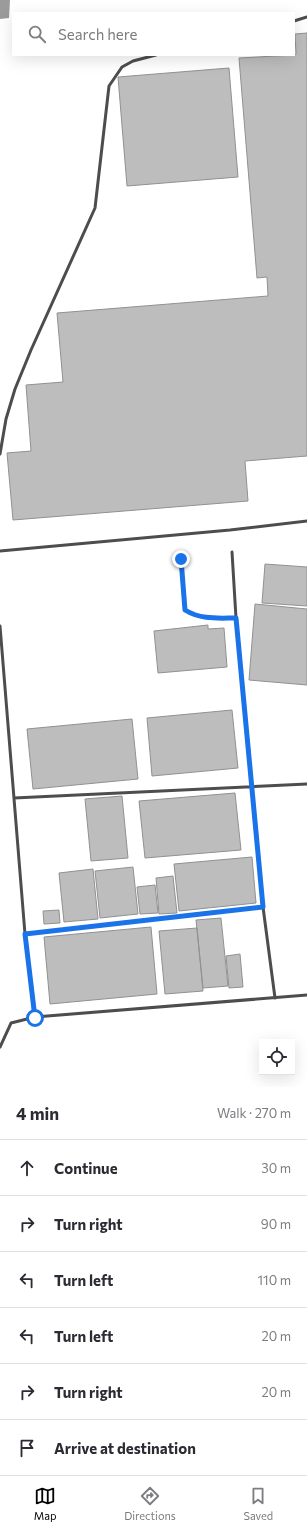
<!DOCTYPE html>
<html lang="en">
<head>
<meta charset="utf-8">
<style>
	:root { --surface:#fff; --page:#f7f7f7; --text:#2b2b33; --muted:#7c7c81; --line:#e1e1e2; --accent:#000 }
	body { margin:0; font-family:Commissioner,sans-serif; background:var(--page); color:var(--text) }
	.controls { position:absolute; right:12px; bottom:12px; display:grid; overflow:hidden; border-radius:0px; box-shadow:0 4px 16px #0002 }
	.controls button { width:36px; height:36px; display:grid; place-items:center; padding:0; border:0; border-bottom:1px solid var(--line); background:var(--surface); color:var(--text); font:20px sans-serif }
	.stop { position:absolute; width:12px; height:12px; margin:-9px; border:3px solid #1a73e8; border-radius:50%; background:#fff }
	.stop.end { background:#1a73e8; border-color:#fff; box-shadow:0 1px 4px #0008 }
	.list { margin:0; padding:0; list-style:none }
	h2 { display:flex; justify-content:space-between; align-items:center; height:52px; margin:0; padding:0 16px; font-size:17px }
	h2 small { font-size:13px; font-weight:400; color:var(--muted) }
	.list li { display:grid; grid-template-columns:26px 1fr auto; gap:12px; align-items:center; box-sizing:border-box; height:56px; padding:0 16px; border-top:1px solid var(--line) }
	.list b { display:block; font-size:15px; white-space:nowrap }
	.list em { font-size:13px; font-style:normal; color:var(--muted) }
	.icon { flex:none; width:22px; height:22px; fill:none; stroke:currentColor; stroke-width:2; stroke-linecap:round; stroke-linejoin:round }
	.map { position:relative; flex:none; width:307px; height:1087px; overflow:hidden }
	.search { position:absolute; background:var(--surface); box-shadow:0 4px 16px #0002; left:12px; right:12px; top:12px; height:44px; display:flex; align-items:center; gap:10px; box-sizing:border-box; padding:0 14px; border-radius:0px; color:var(--muted); font-size:15px }
	.sheet { height:388px; background:var(--surface) }
	nav { display:flex; justify-content:space-around; align-items:center; box-sizing:border-box; height:56px; border-top:1px solid var(--line); background:var(--surface); font-size:11px; color:var(--muted) }
	nav a { display:grid; justify-items:center; gap:2px }
	nav .on { color:var(--accent) }
	.map>svg:first-child { display:block }
</style>
</head>
<body>
<div class="map">
<svg width="307" height="1087" viewBox="0 0 307 1087">
	<rect width="100%" height="100%" fill="#fff"/>
	<path fill="#9b9b9b" d="M0,0H10L9,18L0,19Z"/>
	<path fill="#bdbdbd" stroke="#919191" d="M307,33V456L245,461L248,501L13,520L7,453L31,451L26,385L63,382L57,313L268,296L267,277L257,278L239,58L294,55L296,54L295,34Z
		M229,68L238,177L127,186L118,77Z
		M265,564L307,567V606L262,603Z
		M255,604L307,609V685L249,680Z
		M208,625V629L224,628L227,667L158,673L154,631Z
		M232,710L238,768L152,776L147,718Z
		M132,719L138,779L33,789L27,729Z
		M235,793L241,850L145,858L139,801Z
		M122,796L128,858L91,861L85,799Z
		M252,857L256,903L179,911L174,864Z
		M133,867L138,914L100,918L95,871Z
		M93,869L98,919L64,922L59,873Z
		M173,876L177,913L159,914L156,878Z
		M155,885L158,913L140,914L137,887Z
		M59,910L60,923L44,924L43,911Z
		M221,918L228,986L203,988L196,920Z
		M151,927L157,994L50,1004L44,937Z
		M197,928L203,991L165,994L159,931Z
		M240,954L243,987L229,988L226,956Z"/>
	<g fill="none" stroke-linecap="round" stroke-linejoin="round">
		<path stroke="#4d4d4d" stroke-width="3" d="M294,21L307,17
			M0,454L6,419L15,389L31,350L95,208L109,86L122,67L133,61L156,55
			M0,551L230,530L307,521
			M232,552L236,618L263,907L275,998
			M181,559L185,610C201,620 217,618 236,618
			M0,626L25,934L35,1017
			M14,798L307,784
			M25,934L263,907
			M0,1047L11,1023L35,1017L307,995"/>
	</g>
	<g fill="none" stroke-linecap="round" stroke-linejoin="round">
		<path stroke="#1a73e8" stroke-width="5" d="M35,1018L25,934L263,907L236,618C218,618 201,620 185,610L181,559"/>
	</g>
</svg>
<div class="controls">
<button><svg class="icon" aria-label="locate" viewBox="0 0 24 24"><circle cx="12" cy="12" r="6"/><path d="M12 2v4M12 18v4M2 12h4M18 12h4"/></svg></button>
</div>
<div class="stop" style="left:35px;top:1018px"></div>
<div class="stop end" style="left:181px;top:559px"></div>
<div class="search"><svg class="icon" aria-label="search" viewBox="0 0 24 24"><circle cx="10" cy="10" r="6"/><path d="M15 15l6 6"/></svg>Search here</div>
</div>
<section class="sheet">
<h2>4 min<small>Walk · 270 m</small></h2>
<ul class="list">
<li><svg class="icon" aria-label="ahead" viewBox="0 0 24 24"><path d="M12 20V5M6 11l6-6 6 6"/></svg><div><b>Continue</b></div><em>30 m</em></li>
<li><svg class="icon" aria-label="right" viewBox="0 0 24 24"><path d="M7 20v-9h11M14 6l5 5-5 5"/></svg><div><b>Turn right</b></div><em>90 m</em></li>
<li><svg class="icon" aria-label="left" viewBox="0 0 24 24"><path d="M17 20v-9H6M10 6l-5 5 5 5"/></svg><div><b>Turn left</b></div><em>110 m</em></li>
<li><svg class="icon" aria-label="left" viewBox="0 0 24 24"><path d="M17 20v-9H6M10 6l-5 5 5 5"/></svg><div><b>Turn left</b></div><em>20 m</em></li>
<li><svg class="icon" aria-label="right" viewBox="0 0 24 24"><path d="M7 20v-9h11M14 6l5 5-5 5"/></svg><div><b>Turn right</b></div><em>20 m</em></li>
<li><svg class="icon" aria-label="arrive" viewBox="0 0 24 24"><path d="M6 21V4h12l-3 4 3 4H6"/></svg><div><b>Arrive at destination</b></div></li>
</ul>
</section>
<nav>
<a class="on"><svg class="icon" aria-label="map" viewBox="0 0 24 24"><path d="M3 6l6-2 6 2 6-2v14l-6 2-6-2-6 2zM9 4v14M15 6v14"/></svg>Map</a>
<a><svg class="icon" aria-label="directions" viewBox="0 0 24 24"><path d="M12 3l9 9-9 9-9-9zM9 14v-3h6M13 9l2 2-2 2"/></svg>Directions</a>
<a><svg class="icon" aria-label="saved" viewBox="0 0 24 24"><path d="M7 4h10v16l-5-4-5 4z"/></svg>Saved</a>
</nav>
</body>
</html>
